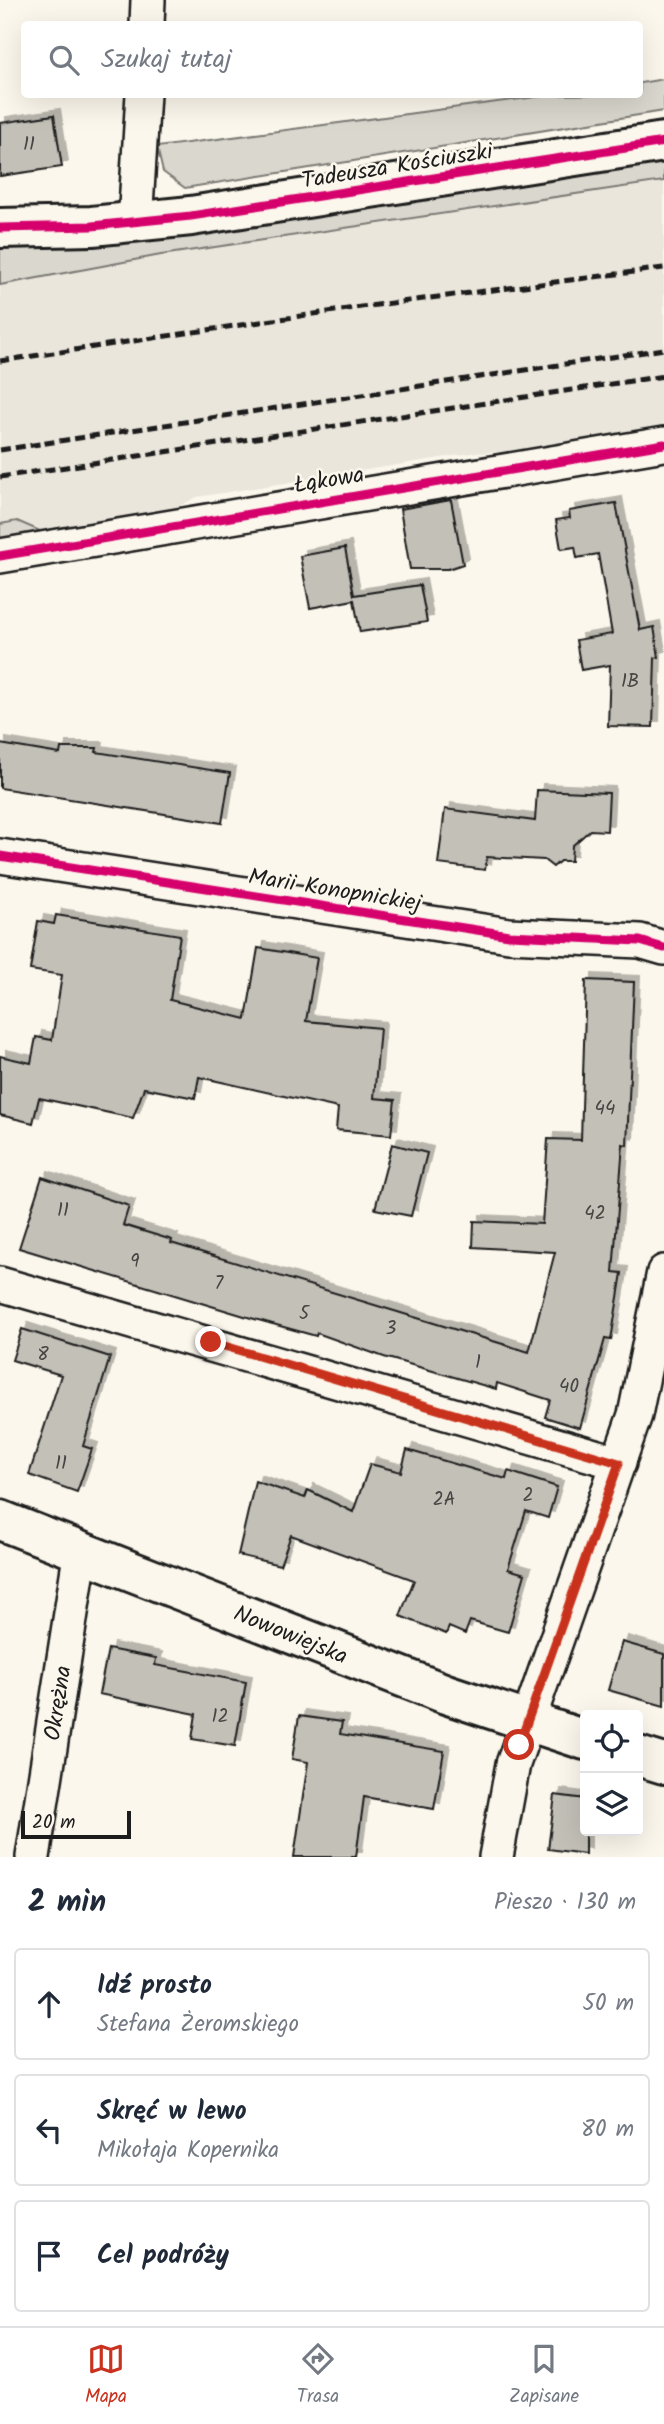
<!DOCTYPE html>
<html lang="pl">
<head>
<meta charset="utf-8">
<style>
	:root { --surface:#fff; --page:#f6f6f7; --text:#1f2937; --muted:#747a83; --line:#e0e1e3; --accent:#c8321e }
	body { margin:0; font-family:Kalam,sans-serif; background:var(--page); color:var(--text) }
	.controls { position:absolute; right:21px; bottom:21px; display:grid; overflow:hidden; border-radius:7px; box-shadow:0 7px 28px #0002 }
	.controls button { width:63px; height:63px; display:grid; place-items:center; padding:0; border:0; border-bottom:2px solid var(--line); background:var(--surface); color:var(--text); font:35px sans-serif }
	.scale { position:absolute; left:21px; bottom:18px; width:110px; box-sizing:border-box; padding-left:7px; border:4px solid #1c1c1c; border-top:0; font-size:19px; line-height:24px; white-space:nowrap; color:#1c1c1c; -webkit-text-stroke:5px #fbf7ec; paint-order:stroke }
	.stop { position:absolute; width:21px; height:21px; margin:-16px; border:5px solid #c8321e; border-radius:50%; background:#fff }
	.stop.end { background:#c8321e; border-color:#fff; box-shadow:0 2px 7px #0008 }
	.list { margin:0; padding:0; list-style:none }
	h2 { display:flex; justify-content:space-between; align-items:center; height:91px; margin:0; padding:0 28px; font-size:30px }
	h2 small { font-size:23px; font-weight:400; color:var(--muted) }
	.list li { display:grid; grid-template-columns:46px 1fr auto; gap:21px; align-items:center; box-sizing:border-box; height:112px; margin:0 14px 14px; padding:0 14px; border:2px solid var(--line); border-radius:7px }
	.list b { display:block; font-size:26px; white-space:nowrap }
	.list p { margin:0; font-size:23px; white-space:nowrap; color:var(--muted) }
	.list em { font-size:23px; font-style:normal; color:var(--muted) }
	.icon { flex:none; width:38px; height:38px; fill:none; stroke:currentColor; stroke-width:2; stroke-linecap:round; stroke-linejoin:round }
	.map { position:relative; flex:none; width:664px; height:1857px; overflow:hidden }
	.search { position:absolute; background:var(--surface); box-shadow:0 7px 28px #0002; left:21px; right:21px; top:21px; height:77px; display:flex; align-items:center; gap:18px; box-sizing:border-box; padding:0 24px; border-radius:7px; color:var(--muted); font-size:26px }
	.sheet { height:469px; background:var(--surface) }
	nav { display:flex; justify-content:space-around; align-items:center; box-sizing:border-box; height:98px; border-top:2px solid var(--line); background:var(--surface); font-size:19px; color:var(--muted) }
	nav a { display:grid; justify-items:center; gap:4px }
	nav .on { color:var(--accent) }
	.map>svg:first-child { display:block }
</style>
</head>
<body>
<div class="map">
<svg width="664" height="1857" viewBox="0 0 664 1857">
	<defs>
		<filter id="shadow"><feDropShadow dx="6" dy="-6" stdDeviation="0" flood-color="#0004"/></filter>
	</defs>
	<rect width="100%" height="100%" fill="#fbf7ec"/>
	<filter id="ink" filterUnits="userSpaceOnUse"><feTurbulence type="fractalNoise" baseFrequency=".0143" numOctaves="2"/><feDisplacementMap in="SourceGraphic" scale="14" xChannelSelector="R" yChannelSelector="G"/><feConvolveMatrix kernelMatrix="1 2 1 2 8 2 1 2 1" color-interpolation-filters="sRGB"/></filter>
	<g filter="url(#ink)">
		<path fill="#eae6dc" d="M664,181V428L502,452L472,453L197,497L168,512L47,534L17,521L0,524V285L161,255Z"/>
		<path fill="#dad7ce" stroke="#7b7a75" stroke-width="2" d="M664,79V111L185,188L163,172L157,147L551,95L640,94V83Z
			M664,158V181L161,255L0,285V248L166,238Z
			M17,521L47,534L0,542V524Z"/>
		<path fill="#c3c0b8" stroke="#1c1c1c" stroke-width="2" filter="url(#shadow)" d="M54,115L62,167L0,176V123Z
			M451,500L463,564L448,569H410L400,509Z
			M616,503L640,630L654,627L659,657L655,658L653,727L608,726L610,665L581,670L576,640L612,634L598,554L577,558L575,547L561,549L556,520L570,518L569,511Z
			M345,548L354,595L420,585L427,622L360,632L354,600L310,608L300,556Z
			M0,744L60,754L61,748H97L96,752L230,773L222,823L0,788Z
			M537,790L609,793L607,831L590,830L572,846L571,861H560L553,867L544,860L487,857L485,870L438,864L445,809L535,821Z
			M56,915L180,935L170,1000L246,1019L258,948L317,958L306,1021L380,1028L374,1098L395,1100L391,1135L336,1130L338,1108L199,1077L195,1098L144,1088L133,1118L39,1098L33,1123L0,1115V1056L31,1063L36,1037L52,1040L62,975L30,970L38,921L54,924Z
			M586,980L634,982L627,1145L623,1144L613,1272L622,1273L611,1340L605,1339L580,1428L545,1417L550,1400L497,1383L496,1389L384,1357L317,1333L316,1336L251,1318L19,1248L42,1177L129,1206L123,1225L172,1240L171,1243L529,1352L555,1252L473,1247L474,1221L542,1224L548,1139L581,1140Z
			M392,1144L427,1153L411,1216L375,1209Z
			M22,1329L110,1357L83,1446L92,1449L77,1492L29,1475L61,1375L12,1360Z
			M407,1450L506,1479L508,1471L557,1487L548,1518L526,1511L508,1569L525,1574L508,1632L470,1621L465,1634L449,1627L446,1634L400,1616L414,1580L291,1535L280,1565L238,1555L255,1481L305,1498L308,1490L353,1512L370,1464L401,1472Z
			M622,1642L664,1654V1706L608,1690Z
			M108,1649L156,1658L155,1665L246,1682L235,1746L192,1739L196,1714L99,1694Z
			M299,1716L342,1722L340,1734L444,1751L434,1809L364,1797L356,1857H294L308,1762L292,1759Z
			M555,1795L585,1799V1854L548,1849Z"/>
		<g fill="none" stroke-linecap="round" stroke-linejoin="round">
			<g stroke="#1c1c1c" stroke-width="38">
				<path id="minor" d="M147,24L148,0
					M135,223L143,94
					M0,556L664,444
					M0,856L509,935L640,941L664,948
					M0,1284L619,1463
					M33,1857L81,1549
					M496,1857L513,1764L635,1415L664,1272"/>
			</g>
			<g stroke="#1c1c1c" stroke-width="44">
				<path id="tertiary" d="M0,228L92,226L191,216L664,142
					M0,1520L446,1694L585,1740
					M638,1756L664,1764"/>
			</g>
			<use href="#minor" stroke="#fbf7ec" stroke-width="33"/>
			<use href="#tertiary" stroke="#fbf7ec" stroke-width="38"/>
			<path stroke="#1c1c1c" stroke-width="5" stroke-dasharray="10 5" stroke-linecap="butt" d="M0,361L361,307L664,268
				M0,450L664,349
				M0,477L664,376"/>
			<g stroke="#fbf7ec" stroke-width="13">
				<path id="cycleway" d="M0,228L92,226L191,216L664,142
					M0,556L664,444
					M0,856L509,935L640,941L664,948"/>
			</g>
			<use href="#cycleway" stroke="#d6006c" stroke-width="9"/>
		</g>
	</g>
	<g fill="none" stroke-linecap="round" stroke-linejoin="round" filter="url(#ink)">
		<path stroke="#c8321e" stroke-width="9" d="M211,1342L619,1463L519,1745"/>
	</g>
	<g text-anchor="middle" stroke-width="5" stroke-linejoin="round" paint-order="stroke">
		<g font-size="19" fill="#464543">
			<text x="29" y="150">11</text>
			<text x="630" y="687">1B</text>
			<text x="605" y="1114">44</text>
			<text x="63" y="1216">11</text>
			<text x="595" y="1219">42</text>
			<text x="135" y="1267">9</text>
			<text x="219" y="1289">7</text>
			<text x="304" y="1319">5</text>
			<text x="391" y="1334">3</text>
			<text x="43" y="1360">8</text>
			<text x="478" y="1368">1</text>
			<text x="569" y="1392">40</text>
			<text x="61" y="1469">11</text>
			<text x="528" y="1501">2</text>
			<text x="444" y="1505">2A</text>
			<text x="220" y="1722">12</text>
		</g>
		<g font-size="23" fill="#1c1c1c" stroke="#fbf7ec">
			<text transform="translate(397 165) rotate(-9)" y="8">Tadeusza Kościuszki</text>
			<text transform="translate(329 479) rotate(-9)" y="8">Łąkowa</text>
			<text transform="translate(335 889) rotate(9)" y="8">Marii Konopnickiej</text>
			<text transform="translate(291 1634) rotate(22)" y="8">Nowowiejska</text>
			<text transform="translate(57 1703) rotate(-81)" y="8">Okrężna</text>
		</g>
	</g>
</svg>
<div class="controls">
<button><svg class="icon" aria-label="locate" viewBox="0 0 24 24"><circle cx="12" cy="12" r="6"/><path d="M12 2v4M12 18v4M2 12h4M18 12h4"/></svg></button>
<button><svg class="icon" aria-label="layers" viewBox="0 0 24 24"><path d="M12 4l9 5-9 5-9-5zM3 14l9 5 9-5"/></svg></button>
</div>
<div class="scale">20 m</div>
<div class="stop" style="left:519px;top:1745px"></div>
<div class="stop end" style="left:211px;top:1342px"></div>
<div class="search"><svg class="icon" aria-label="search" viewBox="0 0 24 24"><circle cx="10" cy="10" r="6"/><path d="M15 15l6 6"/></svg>Szukaj tutaj</div>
</div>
<section class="sheet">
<h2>2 min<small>Pieszo · 130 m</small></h2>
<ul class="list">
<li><svg class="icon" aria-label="ahead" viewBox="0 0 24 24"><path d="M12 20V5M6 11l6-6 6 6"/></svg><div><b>Idź prosto</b><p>Stefana Żeromskiego</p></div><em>50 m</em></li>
<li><svg class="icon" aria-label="left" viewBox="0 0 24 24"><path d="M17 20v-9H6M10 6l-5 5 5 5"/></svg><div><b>Skręć w lewo</b><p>Mikołaja Kopernika</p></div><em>80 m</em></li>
<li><svg class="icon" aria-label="arrive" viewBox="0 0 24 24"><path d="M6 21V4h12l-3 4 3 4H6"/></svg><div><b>Cel podróży</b></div></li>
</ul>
</section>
<nav>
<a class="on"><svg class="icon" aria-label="map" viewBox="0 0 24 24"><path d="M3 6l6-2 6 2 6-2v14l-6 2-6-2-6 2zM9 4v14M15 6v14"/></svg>Mapa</a>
<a><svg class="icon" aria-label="directions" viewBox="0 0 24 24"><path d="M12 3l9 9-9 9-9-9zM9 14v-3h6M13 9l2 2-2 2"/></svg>Trasa</a>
<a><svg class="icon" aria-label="saved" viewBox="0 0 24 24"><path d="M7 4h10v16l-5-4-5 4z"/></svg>Zapisane</a>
</nav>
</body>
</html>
